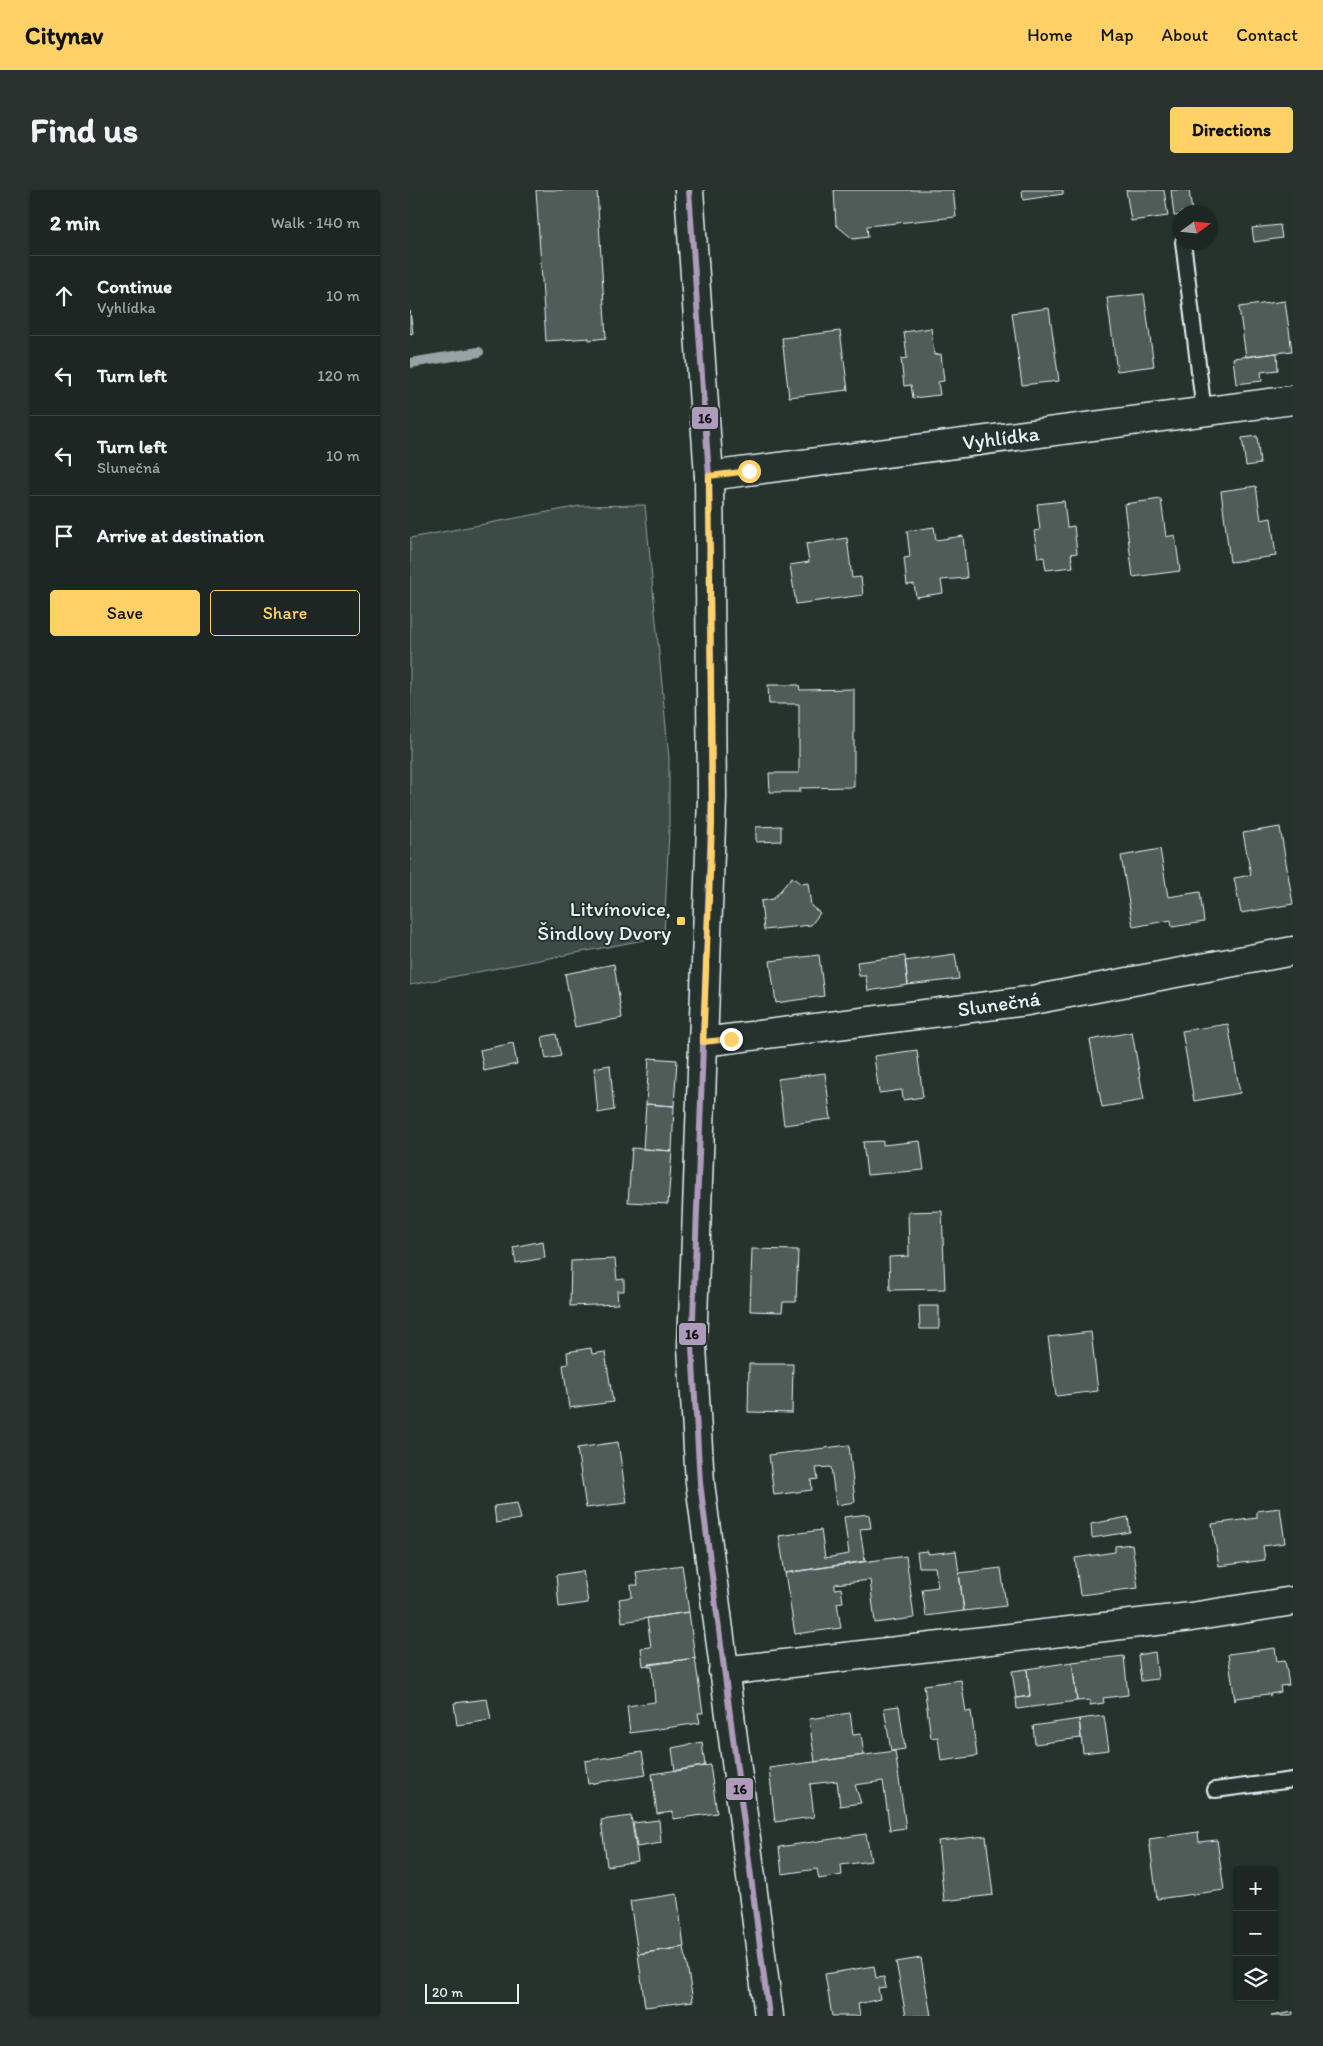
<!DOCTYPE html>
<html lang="en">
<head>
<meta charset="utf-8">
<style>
	:root { --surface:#1c2622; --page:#29322f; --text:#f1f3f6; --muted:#a0a5a5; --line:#3a4340; --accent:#ffd166 }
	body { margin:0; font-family:Itim,sans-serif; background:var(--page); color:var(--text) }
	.controls { position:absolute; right:15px; bottom:15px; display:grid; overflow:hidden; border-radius:5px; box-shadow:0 1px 4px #0004 }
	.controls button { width:45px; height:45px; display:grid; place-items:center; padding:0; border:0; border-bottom:1px solid var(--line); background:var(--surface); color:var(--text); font:25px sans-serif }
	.compass { position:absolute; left:763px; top:15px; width:45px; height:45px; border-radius:50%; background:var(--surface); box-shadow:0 1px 4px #0004; rotate:75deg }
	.scale { position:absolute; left:15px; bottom:12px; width:94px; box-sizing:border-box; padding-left:5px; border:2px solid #e8f1f8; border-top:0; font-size:14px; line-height:18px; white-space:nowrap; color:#e8f1f8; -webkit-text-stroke:4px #26332d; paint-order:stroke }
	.stop { position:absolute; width:15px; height:15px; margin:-11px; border:4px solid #ffd166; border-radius:50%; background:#fff }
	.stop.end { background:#ffd166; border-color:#fff; box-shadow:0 1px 5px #0008 }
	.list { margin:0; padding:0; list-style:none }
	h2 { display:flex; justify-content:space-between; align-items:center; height:65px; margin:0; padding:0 20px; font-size:21px }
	h2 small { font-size:16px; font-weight:400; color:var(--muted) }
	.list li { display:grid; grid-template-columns:32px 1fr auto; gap:15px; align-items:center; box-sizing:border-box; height:80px; padding:0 20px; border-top:1px solid var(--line) }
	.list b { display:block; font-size:19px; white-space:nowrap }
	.list p { margin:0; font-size:16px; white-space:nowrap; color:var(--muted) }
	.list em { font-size:16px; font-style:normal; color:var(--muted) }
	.actions { display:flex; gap:10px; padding:15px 20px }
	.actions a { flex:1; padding:11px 0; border:1px solid var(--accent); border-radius:5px; text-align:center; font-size:18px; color:var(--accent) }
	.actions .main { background:var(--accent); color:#111 }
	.icon { flex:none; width:28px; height:28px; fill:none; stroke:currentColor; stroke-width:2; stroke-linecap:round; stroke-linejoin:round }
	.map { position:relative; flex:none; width:883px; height:1826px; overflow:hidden; border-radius:5px }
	header { display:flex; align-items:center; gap:30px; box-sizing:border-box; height:70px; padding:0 25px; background:var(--accent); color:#111 }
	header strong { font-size:24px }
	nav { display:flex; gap:28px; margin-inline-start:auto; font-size:18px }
	.intro { display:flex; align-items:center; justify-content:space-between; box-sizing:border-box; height:120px; padding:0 30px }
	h1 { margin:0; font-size:35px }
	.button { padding:12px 22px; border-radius:5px; background:var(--accent); color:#111; font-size:18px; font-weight:700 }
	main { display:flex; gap:30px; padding:0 30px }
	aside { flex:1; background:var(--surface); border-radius:5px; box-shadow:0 1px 4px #0004 }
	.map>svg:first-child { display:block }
</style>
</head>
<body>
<header>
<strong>Citynav</strong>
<nav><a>Home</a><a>Map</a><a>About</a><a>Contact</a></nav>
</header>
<div class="intro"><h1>Find us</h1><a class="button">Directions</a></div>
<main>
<aside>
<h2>2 min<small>Walk · 140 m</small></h2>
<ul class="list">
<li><svg class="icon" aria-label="ahead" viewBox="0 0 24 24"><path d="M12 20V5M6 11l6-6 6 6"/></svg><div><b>Continue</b><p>Vyhlídka</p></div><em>10 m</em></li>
<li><svg class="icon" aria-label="left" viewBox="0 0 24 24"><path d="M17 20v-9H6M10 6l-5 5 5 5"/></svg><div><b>Turn left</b></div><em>120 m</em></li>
<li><svg class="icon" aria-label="left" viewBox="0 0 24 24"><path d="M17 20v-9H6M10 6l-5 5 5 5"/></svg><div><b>Turn left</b><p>Slunečná</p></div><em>10 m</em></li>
<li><svg class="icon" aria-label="arrive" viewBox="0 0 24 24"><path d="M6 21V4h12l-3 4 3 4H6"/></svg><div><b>Arrive at destination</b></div></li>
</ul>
<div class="actions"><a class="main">Save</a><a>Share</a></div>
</aside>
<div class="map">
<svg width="883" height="1826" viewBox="0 0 883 1826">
	<rect width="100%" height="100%" fill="#26332d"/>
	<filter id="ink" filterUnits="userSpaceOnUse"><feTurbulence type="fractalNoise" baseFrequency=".02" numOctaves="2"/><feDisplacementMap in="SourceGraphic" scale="10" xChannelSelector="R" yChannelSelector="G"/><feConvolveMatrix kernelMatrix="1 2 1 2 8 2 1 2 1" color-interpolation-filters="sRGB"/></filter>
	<g filter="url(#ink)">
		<path fill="#3e4b47" stroke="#939ea0" d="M235,315L259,569V640L254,746L0,795V348L170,316Z"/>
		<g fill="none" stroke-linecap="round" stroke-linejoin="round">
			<path stroke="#98a3a5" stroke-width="10" d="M0,173L69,162"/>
		</g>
		<path fill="#505c59" stroke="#e8f1f8" d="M126,0H187L196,148L179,150V148L136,151Z
			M424,0H543L546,27L457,36L458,47L443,49L426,35Z
			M612,0H653V4L613,10Z
			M716,0H754L758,26L721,31Z
			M761,0H779L782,22H771V25L764,26Z
			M870,35L872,48L844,52L842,38Z
			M734,104L744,176L707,181L697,108Z
			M875,111L882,161L836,167L829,117Z
			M639,118L649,191L612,195L602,123Z
			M0,121L3,143L0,144Z
			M521,138L524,165L531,164L534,191L528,192L530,205L503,208L501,195L494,196L491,169L497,168L494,142Z
			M430,141L438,200L379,207L372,148Z
			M867,163L868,180L851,182L852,191L826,194L823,168Z
			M847,246L850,274L836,276L832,248Z
			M846,296L851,330L861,328L866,366L820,372L811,301Z
			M751,309L756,347L765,345L770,381L723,387L714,314Z
			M654,311L657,337L664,336L667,363L661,364L663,377L636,380L634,367L628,368L624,341L630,340L627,314Z
			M524,337L526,350L553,346L557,388L531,390L533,403L506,407L504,394L497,395L494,368L500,367L497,341Z
			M437,348L442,388L451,387L453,405L386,414L380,375L399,372L396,354Z
			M358,495H389L390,500L444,499V597L390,598V602H360L359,583H389V514H359Z
			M371,636V651L346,652V637Z
			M870,637L883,714L831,723L824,688L841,685L833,643Z
			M750,659L758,707L790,702L794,732L762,737L761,730L723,737L711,666Z
			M382,687L391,694L398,693L401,716L410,723L401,735L354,740L351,711L363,709Z
			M545,764L549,789L498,795L495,771Z
			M409,765L414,806L366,813L360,771Z
			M495,766L498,795L458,801L456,786H449L447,772Z
			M204,774L212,828L165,837L155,784Z
			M818,834L830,903L784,911L772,841Z
			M722,842L734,910L692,917L680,850Z
			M146,844L151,866L136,869L132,847Z
			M103,853L107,874L74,881L70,860Z
			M507,860L513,907L493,910L492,900L469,903L464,866Z
			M239,868L267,870L264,916L236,914Z
			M200,875L204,920L188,923L184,878Z
			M415,883L421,929L374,935L368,889Z
			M236,914L264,916L262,961L233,959Z
			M473,951V955L510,951L514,980L457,985L453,952Z
			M222,958L262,961L258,1014L218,1012Z
			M532,1021L535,1099L480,1100L479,1067L499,1066L498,1022Z
			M133,1051L135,1068L106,1073L103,1057Z
			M342,1059L388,1060L386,1112H373L372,1122L340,1121Z
			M205,1069L207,1090L214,1089V1101H207L208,1114L160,1116L161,1071Z
			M509,1116H529V1139H510Z
			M681,1142L688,1201L646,1206L638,1147Z
			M181,1158L182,1164L195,1162L203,1212L159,1218L153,1175L158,1174L157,1162Z
			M339,1174H383L382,1223L338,1222Z
			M208,1252L217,1313L176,1318L167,1258Z
			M439,1255L445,1312L426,1315L421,1277L406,1278L408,1289L401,1290L402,1300L364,1305L359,1265Z
			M107,1313L111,1329L86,1333L84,1316Z
			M870,1318L875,1353L853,1356L855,1370L809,1376L802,1334L847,1328V1321Z
			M459,1324L461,1338L450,1339L455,1371L375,1383L369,1346L411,1340L415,1368L439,1364L434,1327Z
			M718,1327L720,1342L682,1348L681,1334Z
			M722,1354L728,1398L670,1405L665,1368L705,1362V1356Z
			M518,1361V1364L546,1361L554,1421L516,1426L512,1399L528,1397L525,1377H509L507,1362Z
			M496,1366L504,1428L465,1433L460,1390L425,1394V1399L431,1398L433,1412L427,1413L431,1438L385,1444L375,1383Z
			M272,1375L279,1422L212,1432L209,1409L222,1407L221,1395H228L226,1382Z
			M591,1378L596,1416L554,1421L549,1383Z
			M173,1381L178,1413L149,1417L146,1385Z
			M279,1422L285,1468L233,1476L231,1458L241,1457L237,1428Z
			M865,1458L867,1471L875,1470L879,1495L870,1496L871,1502L860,1504V1506L859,1504L826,1508L825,1511L818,1464Z
			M745,1462L748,1489L731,1491L728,1465Z
			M714,1466L718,1505L693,1508L694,1513L680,1515V1510L667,1511L662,1472Z
			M285,1468L293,1523H288L290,1533L220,1543L217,1516L245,1512L242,1477H239V1474Z
			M662,1472L667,1511L607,1519L606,1508L620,1506L617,1479Z
			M617,1479L620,1506L606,1508L602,1481Z
			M551,1490L556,1522L561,1521L567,1566L531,1571L528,1547L521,1548L514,1495Z
			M77,1509L81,1530L47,1535L44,1513Z
			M489,1516L495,1559L481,1561L474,1518Z
			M440,1523L443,1545L451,1544L454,1565L405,1572L399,1529Z
			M694,1526L699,1560L673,1563L669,1529Z
			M669,1529L671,1548L625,1554L623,1536Z
			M292,1552L295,1576L265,1581L262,1558Z
			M485,1561L496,1638L480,1640L473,1591L445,1595L451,1613L430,1616L427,1591L400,1594L404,1627L365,1632L359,1578Z
			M232,1562L236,1585L178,1594L175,1571Z
			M300,1575L307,1623L263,1629V1622L247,1624L242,1584Z
			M221,1626L228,1671L197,1676L191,1630Z
			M249,1630L251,1653L227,1657L223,1633Z
			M788,1642L789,1652L807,1650L814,1700L747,1709L739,1649Z
			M456,1644L461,1671L431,1675L432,1685L409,1689L407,1679L372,1684L369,1657Z
			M576,1646L583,1705L534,1711L528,1651Z
			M267,1704L274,1757L228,1764L220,1711Z
			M274,1757L283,1811L235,1817L228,1764Z
			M511,1768L521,1826H496L486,1772Z
			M464,1776L466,1788L474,1787L476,1797L468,1798L470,1809L448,1814L450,1826H422L415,1784Z
			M883,1822V1826H861Z"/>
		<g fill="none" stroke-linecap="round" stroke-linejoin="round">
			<g stroke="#e8f1f8" stroke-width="18">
				<path id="lane" d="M773,52L794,222
					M805,1600L883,1590"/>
			</g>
			<g stroke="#e8f1f8" stroke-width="31">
				<path id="street" d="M299,286L883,210
					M293,852L617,811L883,761
					M313,1481L781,1427L883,1411"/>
			</g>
			<g stroke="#e8f1f8" stroke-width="31">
				<path id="secondary" d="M279,0L299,286L302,608L282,1156L290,1293L359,1826"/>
			</g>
			<use href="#lane" stroke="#26332d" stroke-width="14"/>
			<use href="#street" stroke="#26332d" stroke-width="28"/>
			<use href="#secondary" stroke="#26332d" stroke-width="28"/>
			<g stroke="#26332d" stroke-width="10">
				<path id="bus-1" d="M279,0L299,286L302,608L282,1156L290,1293L359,1826"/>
			</g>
			<use href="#bus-1" stroke="#ae9abb" stroke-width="6"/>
		</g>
	</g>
	<g fill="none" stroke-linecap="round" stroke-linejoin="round" filter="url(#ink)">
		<path stroke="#ffd166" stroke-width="6" d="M321,849L293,852L302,634L299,286L339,281"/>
	</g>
	<rect fill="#ffd166" stroke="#26332d" stroke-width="2" x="266" y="726" width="10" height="10" rx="2.5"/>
	<g text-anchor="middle" stroke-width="4" stroke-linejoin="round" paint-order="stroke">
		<g font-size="21" fill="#e8f1f8" stroke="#26332d">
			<text transform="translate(591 248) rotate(-7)" y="7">Vyhlídka</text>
			<text transform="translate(589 814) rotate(-8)" y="7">Slunečná</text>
		</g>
		<g font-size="21" fill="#e8f1f8" stroke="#26332d" text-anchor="end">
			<text x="261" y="726">Litvínovice,<tspan x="261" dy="24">Šindlovy Dvory</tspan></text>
		</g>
	</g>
	<g stroke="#26332d" stroke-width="2">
		<rect x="281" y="216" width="28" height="24" rx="5" fill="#ae9abb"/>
		<rect x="268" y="1132" width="29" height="24" rx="5" fill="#ae9abb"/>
		<rect x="315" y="1587" width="29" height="24" rx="5" fill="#ae9abb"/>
	</g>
	<g font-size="14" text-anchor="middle" font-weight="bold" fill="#111">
		<text x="295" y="233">16</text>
		<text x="282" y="1149">16</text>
		<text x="330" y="1604">16</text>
	</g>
</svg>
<div class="controls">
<button>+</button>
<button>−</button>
<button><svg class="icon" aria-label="layers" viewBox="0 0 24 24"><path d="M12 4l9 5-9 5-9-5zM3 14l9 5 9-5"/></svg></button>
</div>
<svg class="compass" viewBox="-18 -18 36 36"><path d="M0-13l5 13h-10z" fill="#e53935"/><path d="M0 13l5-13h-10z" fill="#a0a5a5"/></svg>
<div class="scale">20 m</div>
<div class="stop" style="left:339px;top:281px"></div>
<div class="stop end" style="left:321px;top:849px"></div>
</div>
</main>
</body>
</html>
